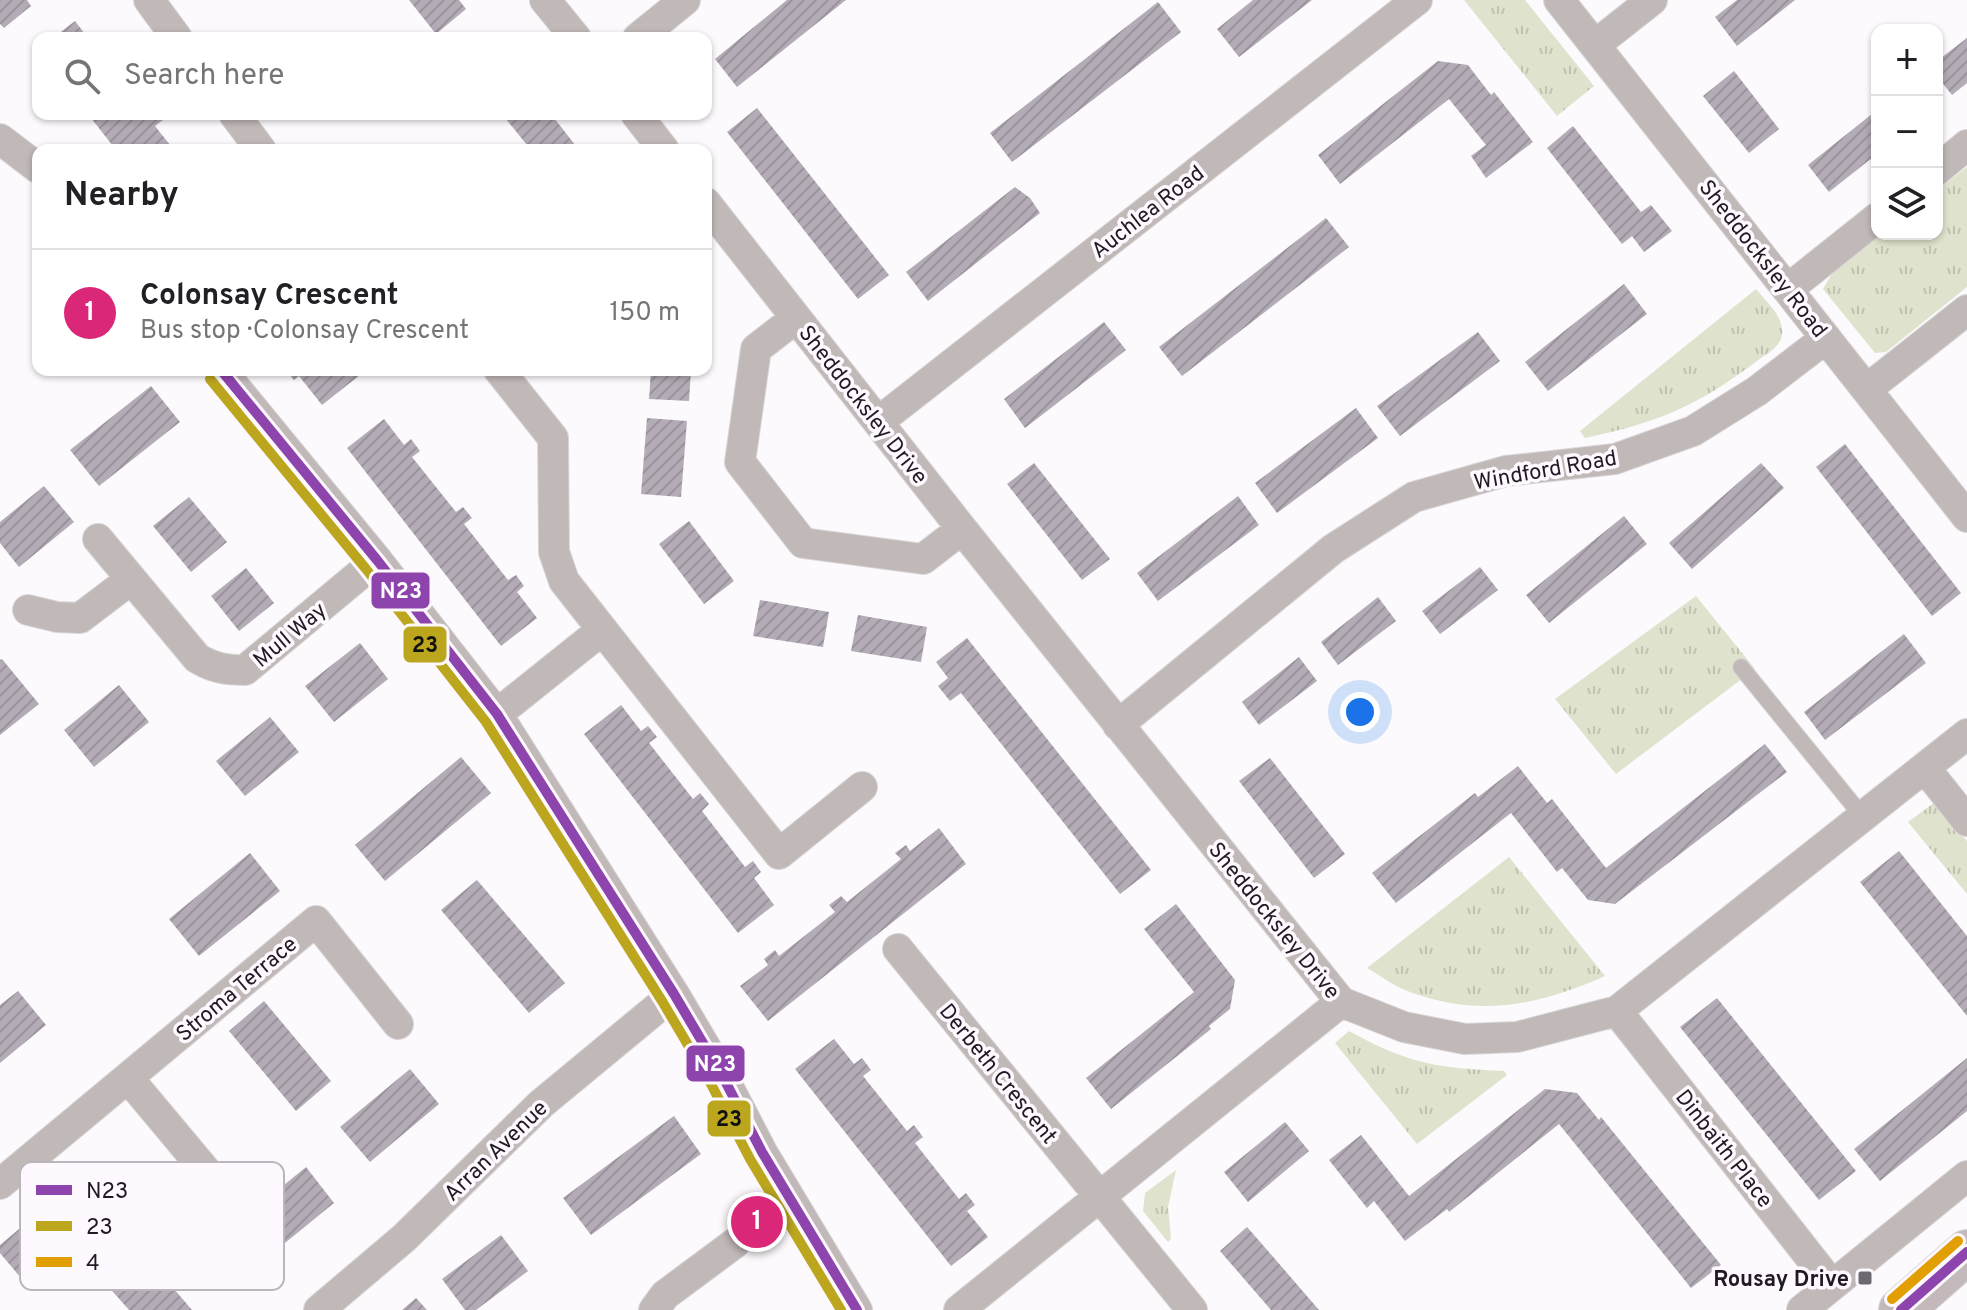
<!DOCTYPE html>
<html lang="en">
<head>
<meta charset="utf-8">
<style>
	:root { --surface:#fff; --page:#f6f6f6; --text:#202124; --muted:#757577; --line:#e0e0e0; --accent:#db2777 }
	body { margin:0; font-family:Overpass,sans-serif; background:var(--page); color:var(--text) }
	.controls { position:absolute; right:24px; top:24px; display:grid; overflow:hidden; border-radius:16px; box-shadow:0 2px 6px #0004 }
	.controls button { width:72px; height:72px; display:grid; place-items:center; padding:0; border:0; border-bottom:2px solid var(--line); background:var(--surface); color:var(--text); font:40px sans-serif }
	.you { position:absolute; left:1360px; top:712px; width:28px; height:28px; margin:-20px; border:6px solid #fff; border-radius:50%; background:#1a73e8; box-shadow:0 0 0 12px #1a73e833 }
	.badge { display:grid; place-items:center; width:52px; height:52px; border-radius:50%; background:var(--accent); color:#fff; font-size:26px; font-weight:700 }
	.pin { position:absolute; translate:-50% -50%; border:4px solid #fff; box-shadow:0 2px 8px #0006 }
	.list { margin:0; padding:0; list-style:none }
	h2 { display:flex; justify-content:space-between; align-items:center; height:104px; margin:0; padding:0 32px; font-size:34px }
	h2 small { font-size:26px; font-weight:400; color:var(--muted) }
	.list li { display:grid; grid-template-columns:52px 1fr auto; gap:24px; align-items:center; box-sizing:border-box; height:128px; padding:0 32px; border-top:2px solid var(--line) }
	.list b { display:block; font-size:30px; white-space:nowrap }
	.list p { margin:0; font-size:26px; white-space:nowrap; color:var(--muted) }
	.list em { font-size:26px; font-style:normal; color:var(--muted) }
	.icon { flex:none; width:44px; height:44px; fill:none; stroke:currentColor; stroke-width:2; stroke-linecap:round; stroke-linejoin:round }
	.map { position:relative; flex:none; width:1967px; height:1310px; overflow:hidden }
	.search { position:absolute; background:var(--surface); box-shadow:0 2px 6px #0004; left:32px; top:32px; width:680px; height:88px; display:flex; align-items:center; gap:20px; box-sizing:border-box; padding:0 28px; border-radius:16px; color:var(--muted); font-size:30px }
	.panel { position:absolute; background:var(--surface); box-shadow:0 2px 6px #0004; left:32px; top:144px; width:680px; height:232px; border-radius:16px }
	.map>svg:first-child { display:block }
</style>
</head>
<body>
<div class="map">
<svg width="1967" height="1310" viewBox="0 0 1967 1310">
	<defs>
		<pattern id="grass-tufts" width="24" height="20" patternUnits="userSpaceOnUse" patternTransform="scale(2)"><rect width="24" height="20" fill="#dfe3cd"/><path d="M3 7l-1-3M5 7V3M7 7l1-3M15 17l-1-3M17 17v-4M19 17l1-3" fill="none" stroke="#bfc2b0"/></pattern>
		<pattern id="building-hatch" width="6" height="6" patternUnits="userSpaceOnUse" patternTransform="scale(2)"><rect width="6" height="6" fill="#b3acb6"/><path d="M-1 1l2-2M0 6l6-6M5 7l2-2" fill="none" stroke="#9a939c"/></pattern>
	</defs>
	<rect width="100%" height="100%" fill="#fcfafd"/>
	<path fill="url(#grass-tufts)" d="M1464,0H1525L1594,86L1557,116Z
		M1967,167V287L1886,352L1875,353L1823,289L1833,272L1882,234H1937V190Z
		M1756,289C1766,301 1785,318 1782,335C1780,348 1766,354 1757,361C1696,407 1659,422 1585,438L1580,431Z
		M1696,596L1755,669L1616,774L1555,699Z
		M1935,802L1967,841V894L1908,822Z
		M1509,857L1605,976C1539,1005 1481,1018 1410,992C1395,987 1381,976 1367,968Z
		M1349,1031C1408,1064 1438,1068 1504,1071L1507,1075L1417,1144L1335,1043Z
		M1176,1170L1168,1207L1171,1239L1168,1242L1143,1211L1145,1193Z"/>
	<path fill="url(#building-hatch)" d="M0,0H27L31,6L4,28L0,24Z
		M409,0H459L466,9L436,34Z
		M787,0H846L737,87L715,59Z
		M1253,0H1312L1239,57L1217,29Z
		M1737,0H1795L1737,46L1715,17Z
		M1158,2L1181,32L1012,162L990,133Z
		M75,21L88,38H53Z
		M1967,38V83L1952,95L1937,76V61Z
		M1438,61L1468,65L1491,95L1494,92L1533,142L1486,178L1471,156L1486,145L1449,99L1340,184L1318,155Z
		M1734,71L1779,129L1749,153L1703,96Z
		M757,108L889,275L858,299L727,132Z
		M1877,110V154L1829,192L1808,165Z
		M88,114H159L163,120L155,126L174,150H116Z
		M502,114H551L579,150H531Z
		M1573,126L1641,212L1651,205L1672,231L1644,252L1632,236L1622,244L1547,148Z
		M1015,187L1030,198L1040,213L928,301L906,272Z
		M1326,218L1349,247L1182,376L1159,347Z
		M1624,284L1647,314L1548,391L1525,362Z
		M1104,322L1126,350L1025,428L1004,399Z
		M1478,332L1500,361L1400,436L1377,406Z
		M285,370H356L360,375L322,405L299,376L294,380Z
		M651,370H691L689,401L649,399Z
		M151,386L180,422L99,486L70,450Z
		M1356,408L1378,438L1277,513L1255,483Z
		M647,418L687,421L681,497L641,494Z
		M384,419L404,445L411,439L420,451L412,457L456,512L463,507L472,518L464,524L508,580L516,575L524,586L517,592L537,618L501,646L347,448Z
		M1845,444L1961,593L1932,616L1816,467Z
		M1034,463L1110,559L1082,580L1007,484Z
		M1761,463L1784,488L1692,569L1669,543Z
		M44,486L74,522L19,567L0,543V522Z
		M1238,496L1259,525L1158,601L1137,573Z
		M189,497L227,542L191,572L153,526Z
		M1624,516L1647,544L1549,623L1526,595Z
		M689,521L734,581L704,604L659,544Z
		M1480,567L1498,590L1440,634L1422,611Z
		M246,568L274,603L239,631L211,596Z
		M1378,597L1396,621L1338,665L1321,642Z
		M760,600L829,612L823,647L753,636Z
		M858,615L927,627L921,662L851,651Z
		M1904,634L1926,663L1825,740L1804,712Z
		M967,638L1151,870L1120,894L961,693L950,701L938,686L948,678L936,662Z
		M360,643L388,679L334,722L305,686Z
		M1299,657L1317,681L1259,725L1242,702Z
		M2,659L39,704L0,735V660Z
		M119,685L149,722L94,767L64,730Z
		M621,705L641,731L648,726L657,737L649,743L693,799L700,793L709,804L702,811L745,867L753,861L761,872L754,878L774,905L738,933L584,734Z
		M270,717L299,752L245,796L216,761Z
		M1765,744L1787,772L1615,904L1588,900L1562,868L1557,872L1511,813L1396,903L1372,873L1475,793L1478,797L1518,766L1547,803L1552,799L1606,868Z
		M461,757L491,793L385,881L355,845Z
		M1270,758L1345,854L1314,878L1239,781Z
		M939,828L966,864L768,1021L740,986L768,965L764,959L775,950L779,956L835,912L829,905L841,896L847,902L901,859L895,853L906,845L910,851Z
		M1899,851L1967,936V1016L1860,882Z
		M250,853L280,891L199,956L169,919Z
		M477,880L565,983L529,1013L441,910Z
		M1176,904L1235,980L1230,1009L1209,1026L1211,1029L1111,1109L1086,1078L1194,992L1144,929Z
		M18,991L46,1025L0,1063V1005Z
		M1717,998L1856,1171L1819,1200L1680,1027Z
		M264,1001L331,1081L296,1111L229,1031Z
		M834,1039L854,1064L862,1058L871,1070L863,1076L907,1131L914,1125L923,1137L915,1143L959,1199L966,1193L975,1205L967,1211L988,1237L951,1266L795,1069Z
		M1967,1058V1111L1880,1181L1854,1149Z
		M410,1069L439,1104L370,1162L340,1127Z
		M1545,1089L1577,1093L1599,1120L1601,1117L1721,1265L1691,1288L1559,1124L1449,1212L1447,1209L1405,1241L1374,1201L1367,1208L1329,1160L1361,1135L1409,1196Z
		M674,1116L701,1154L591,1235L563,1198Z
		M1285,1122L1309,1151L1248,1202L1224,1172Z
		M306,1167L334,1203L242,1278L213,1243Z
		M76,1181L106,1218L26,1284L0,1253V1245Z
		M1247,1227L1268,1251L1319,1310H1271L1220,1251Z
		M501,1235L528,1271L476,1310H465L442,1279Z
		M144,1254L192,1310H129L107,1285Z
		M416,1298L427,1310H402Z"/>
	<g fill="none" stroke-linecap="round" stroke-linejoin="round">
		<g stroke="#d9d7d9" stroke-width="18">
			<path id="lane" d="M1741,667L1863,817"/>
		</g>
		<g stroke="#d9d7d9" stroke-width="32">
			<path id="street" d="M149,0L177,38
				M545,0L576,38
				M1559,0L1967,517
				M638,38L685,0
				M1595,45L1652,0
				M234,114L261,150
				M636,114L664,150
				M0,139L38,168
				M1937,170L1967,145
				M706,203L962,529L1341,1002L1404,1027L1465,1039L1517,1037L1617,1011L1967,734
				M1788,289L1877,218
				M796,318L756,349L740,462L803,543L923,559L962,529
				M221,370L377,560L497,714L674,994L723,1077L762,1152L857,1310
				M499,370L553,438L554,552L564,581L779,854L862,787
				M1867,389L1967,310
				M878,422L1417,0
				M98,539L197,658C213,668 226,670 245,670L377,560
				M28,610L57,617L80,618L130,580
				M497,714L602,630
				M1118,725L1333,549L1414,497L1506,471L1615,459L1693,431L1757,391L1826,338
				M1925,768L1967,821
				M898,949L1192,1310
				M1617,1011L1832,1285
				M128,1078L210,1176
				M0,1184L316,921L398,1024
				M319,1310L404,1238L541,1104L674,994
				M654,1310L665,1295L735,1243
				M959,1310L1341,1002
				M1802,1310L1967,1176"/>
		</g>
		<g stroke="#d9d7d9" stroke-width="46">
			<path id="primary" d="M1901,1310L1967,1252"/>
		</g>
		<use href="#lane" stroke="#c1b8b8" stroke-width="16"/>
		<use href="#street" stroke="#c1b8b8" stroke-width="30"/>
		<use href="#primary" stroke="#c3b9bb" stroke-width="44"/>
		<g stroke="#fdf9fe" stroke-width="16">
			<path id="bus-1" d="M221,370L377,560L497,714L674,994L723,1077L762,1152L857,1310
				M1901,1310L1967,1252"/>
		</g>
		<g stroke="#fdf9fe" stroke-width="16">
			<path id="bus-2" d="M210,379L366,569L486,722L662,1001L711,1084L750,1159L841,1310"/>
		</g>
		<g stroke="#fdf9fe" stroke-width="16">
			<path id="bus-3" d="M1892,1299L1958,1241"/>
		</g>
		<use href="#bus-1" stroke="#8e44ad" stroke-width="10"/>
		<use href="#bus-2" stroke="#bba61e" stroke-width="10"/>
		<use href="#bus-3" stroke="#e29f04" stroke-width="10"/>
	</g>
	<rect fill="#6e6870" stroke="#fdf9fe" stroke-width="3" x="1857" y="1270" width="16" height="16" rx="4"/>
	<g text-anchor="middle" stroke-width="7" stroke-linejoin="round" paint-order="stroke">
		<g font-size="22" fill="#211a24" stroke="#fdf9fe">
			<text transform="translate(1147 211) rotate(-38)" y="8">Auchlea Road</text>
			<text transform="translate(1764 258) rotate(52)" y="8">Sheddocksley Road</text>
			<text transform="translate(864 404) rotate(52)" y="8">Sheddocksley Drive</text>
			<text transform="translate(1545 469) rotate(-10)" y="8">Windford Road</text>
			<text transform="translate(289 634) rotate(-40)" y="8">Mull Way</text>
			<text transform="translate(1275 920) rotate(51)" y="8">Sheddocksley Drive</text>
			<text transform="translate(236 988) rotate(-40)" y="8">Stroma Terrace</text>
			<text transform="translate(999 1073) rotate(51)" y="8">Derbeth Crescent</text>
			<text transform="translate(1725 1148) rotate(52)" y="8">Dinbaith Place</text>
			<text transform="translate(495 1150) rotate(-44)" y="8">Arran Avenue</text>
		</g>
		<g font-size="22" font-weight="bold" fill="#211a24" stroke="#fdf9fe" text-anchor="end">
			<text x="1849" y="1286">Rousay Drive</text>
		</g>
	</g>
	<rect x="20" y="1162" width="264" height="128" rx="12" fill="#fdf9fe" stroke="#bbb6bd" stroke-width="2"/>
	<rect x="36" y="1185" width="36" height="10" fill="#8e44ad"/>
	<rect x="36" y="1221" width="36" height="10" fill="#bba61e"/>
	<rect x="36" y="1257" width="36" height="10" fill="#e29f04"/>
	<g font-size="22" fill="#211a24">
		<text x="86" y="1198">N23</text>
		<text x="86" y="1234">23</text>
		<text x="86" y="1270">4</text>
	</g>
	<g stroke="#fdf9fe" stroke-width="3">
		<rect x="370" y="571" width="61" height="39" rx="8" fill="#8e44ad"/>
		<rect x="402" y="625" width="46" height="39" rx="8" fill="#bba61e"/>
		<rect x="685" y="1044" width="61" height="39" rx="8" fill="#8e44ad"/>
		<rect x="706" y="1099" width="46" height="39" rx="8" fill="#bba61e"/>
	</g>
	<g font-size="22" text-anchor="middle" font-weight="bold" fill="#fff">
		<text x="401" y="598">N23</text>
		<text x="715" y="1071">N23</text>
	</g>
	<g font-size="22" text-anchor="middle" font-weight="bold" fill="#111">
		<text x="425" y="652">23</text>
		<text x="729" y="1126">23</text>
	</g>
</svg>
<div class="controls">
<button>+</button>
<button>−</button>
<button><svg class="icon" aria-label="layers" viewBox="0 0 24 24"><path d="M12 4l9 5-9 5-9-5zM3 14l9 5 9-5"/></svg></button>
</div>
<div class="you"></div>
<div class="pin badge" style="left:757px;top:1222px">1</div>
<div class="search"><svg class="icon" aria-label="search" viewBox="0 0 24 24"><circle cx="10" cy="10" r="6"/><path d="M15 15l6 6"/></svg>Search here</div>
<section class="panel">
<h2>Nearby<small></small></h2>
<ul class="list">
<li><span class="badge">1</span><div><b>Colonsay Crescent</b><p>Bus stop · Colonsay Crescent</p></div><em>150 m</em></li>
</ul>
</section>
</div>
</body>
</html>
